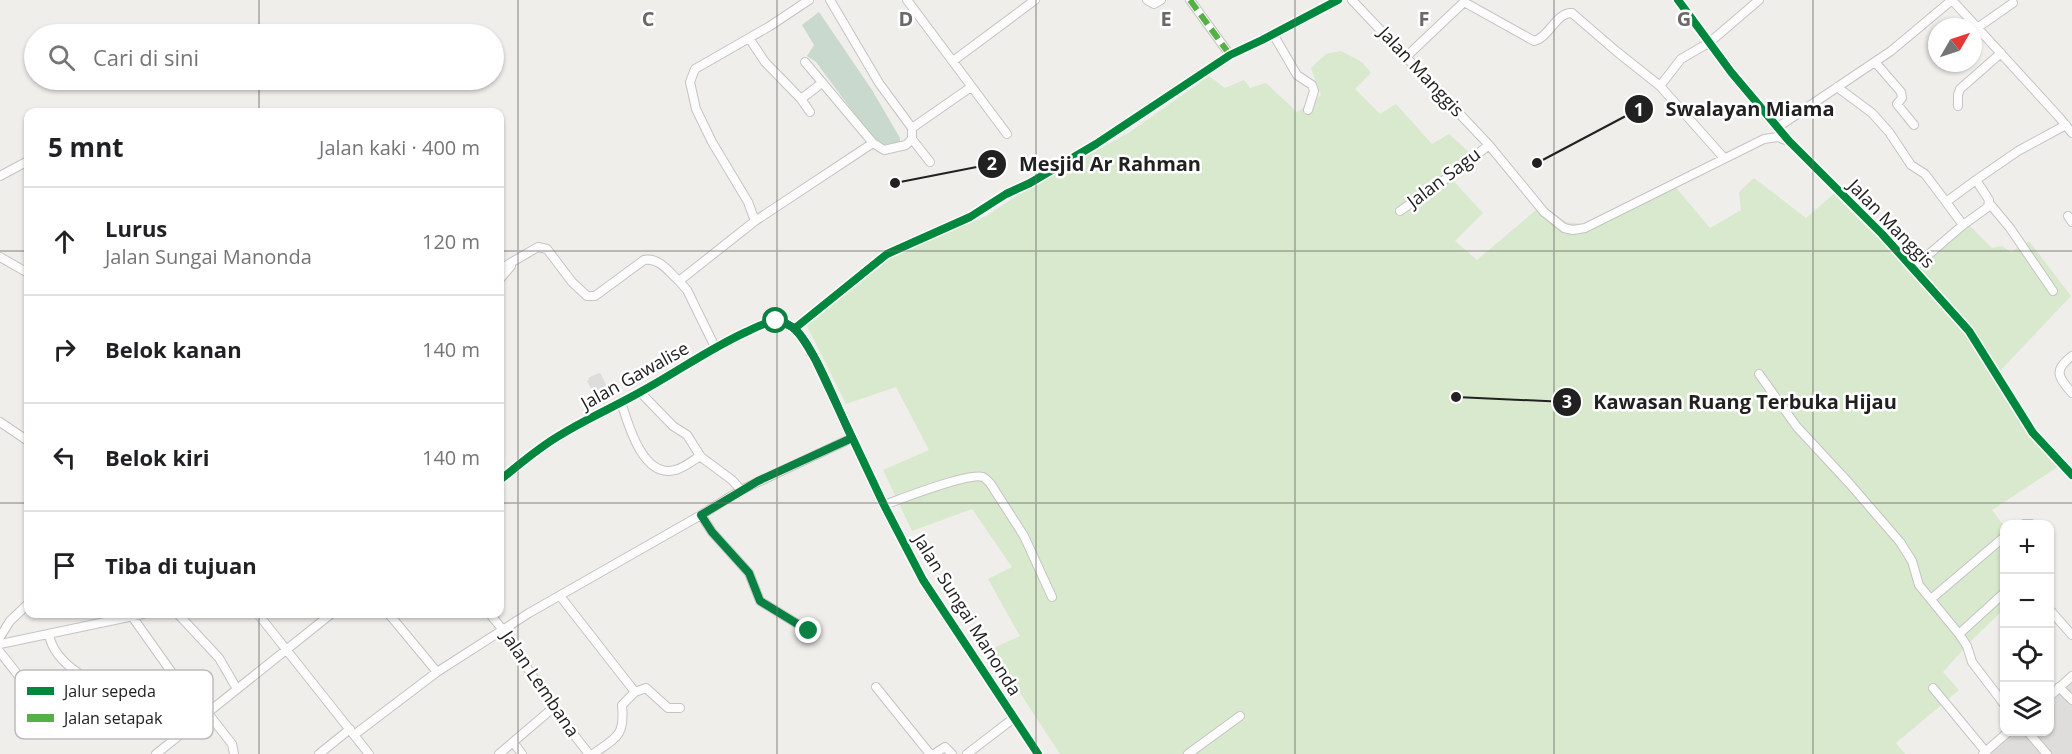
<!DOCTYPE html>
<html lang="id">
<head>
<meta charset="utf-8">
<style>
	:root { --surface:#fff; --page:#f2f2f2; --text:#202124; --muted:#757577; --line:#e0e0e0 }
	body { margin:0; font-family:"Open Sans",sans-serif; background:var(--page); color:var(--text) }
	.controls { position:absolute; right:18px; bottom:18px; display:grid; overflow:hidden; border-radius:12px; box-shadow:0 2px 4px #0004 }
	.controls button { width:54px; height:54px; display:grid; place-items:center; padding:0; border:0; border-bottom:2px solid var(--line); background:var(--surface); color:var(--text); font:30px sans-serif }
	.compass { position:absolute; left:1928px; top:18px; width:54px; height:54px; border-radius:50%; background:var(--surface); box-shadow:0 2px 4px #0004; rotate:51deg }
	.stop { position:absolute; width:18px; height:18px; margin:-14px; border:4px solid #0b8043; border-radius:50%; background:#fff }
	.stop.end { background:#0b8043; border-color:#fff; box-shadow:0 2px 6px #0008 }
	.list { margin:0; padding:0; list-style:none }
	h2 { display:flex; justify-content:space-between; align-items:center; height:78px; margin:0; padding:0 24px; font-size:26px }
	h2 small { font-size:20px; font-weight:400; color:var(--muted) }
	.list li { display:grid; grid-template-columns:39px 1fr auto; gap:18px; align-items:center; box-sizing:border-box; height:108px; padding:0 24px; border-top:2px solid var(--line) }
	.list b { display:block; font-size:22px; white-space:nowrap }
	.list p { margin:0; font-size:20px; white-space:nowrap; color:var(--muted) }
	.list em { font-size:20px; font-style:normal; color:var(--muted) }
	.icon { flex:none; width:33px; height:33px; fill:none; stroke:currentColor; stroke-width:2; stroke-linecap:round; stroke-linejoin:round }
	.map { position:relative; flex:none; width:2072px; height:754px; overflow:hidden }
	.search { position:absolute; background:var(--surface); box-shadow:0 2px 4px #0004; left:24px; top:24px; width:480px; height:66px; display:flex; align-items:center; gap:15px; box-sizing:border-box; padding:0 21px; border-radius:33px; color:var(--muted); font-size:22px }
	.panel { position:absolute; background:var(--surface); box-shadow:0 2px 4px #0004; left:24px; top:108px; width:480px; height:510px; border-radius:12px }
	.map>svg:first-child { display:block }
</style>
</head>
<body>
<div class="map">
<svg width="2072" height="754" viewBox="0 0 2072 754">
	<rect width="100%" height="100%" fill="#efeeeb"/>
	<path fill="#dedddc" d="M2072,682V754H1990L2016,732H2050V702Z"/>
	<path fill="#dddddc" d="M599,373L601,374L607,387L593,393L587,381L589,380L588,378Z"/>
	<path fill="#d8e9cd" d="M1341,51L1362,62L1371,73L1355,89L1380,114L1396,104L1432,144L1449,134L1470,153L1446,173L1483,213L1455,241L1477,260L1542,205L1566,222L1599,226L1673,184L1710,228L1741,210L1739,192L1754,178L1806,218L1836,192L1865,209L1913,266L1963,219L1992,248L2002,246L2011,252L2029,241L2071,296L2001,370L2005,390L2062,464L1992,510L2004,526V609L1971,641L1943,672L1959,690L1896,743L1905,754H1060L991,649L1020,636L988,579L1012,567L972,509L912,531L883,470L929,450L896,387L846,404L807,326L887,259L986,216L1021,193L1130,132L1209,76L1225,88L1244,80L1250,88L1266,83L1297,112L1321,95L1311,68L1326,54Z"/>
	<path fill="#cad9cd" d="M819,12L872,90L900,138V143L881,145L868,132L816,62L807,56L814,45L802,25Z"/>
	<g fill="none" stroke-linecap="round" stroke-linejoin="round">
		<g stroke="#c5c4c3" stroke-width="10">
			<path id="minor" d="M907,0L1007,134
				M1147,0L1154,4L1161,0
				M1190,0L1230,55
				M1352,0L1489,145L1544,212L1564,228L1573,230L1585,228L1764,139L1778,137L1788,141
				M1678,0L1731,72L1789,141L1882,234L1969,331L2033,433L2072,475
				M1952,0L2059,117L2072,133
				M1977,28L2013,3
				M1273,34L1297,75L1312,85L1314,91L1308,110
				M749,38L765,62L801,99L810,112
				M1407,56L1464,2L1534,41C1549,38 1556,12 1572,13L1616,51L1660,86L1724,158
				M953,61L1035,0
				M805,62L873,143
				M1875,62L1901,92L1902,98L1897,104L1914,125
				M1660,86L1681,59L1710,42L1759,0
				M1837,87L1872,113L1889,132L1911,165L1925,174L1946,202L1976,180
				M801,99L822,83
				M1958,106V95L1960,89L2001,53
				M1778,127L1891,51L1952,0
				M912,128L971,87
				M912,139L930,162
				M0,176L28,161
				M1946,202L1963,225
				M1990,204L2010,228L2053,291
				M1400,211L1443,181L1489,145
				M2068,216L2072,222
				M755,221L748,202L712,142L696,109L690,82L695,69L770,26L809,0
				M0,257L28,273
				M1914,267L1963,225L1988,207L1989,200L1976,180L2018,151L2066,125
				M500,269L538,247L547,249L572,282L587,296H595L644,260C659,257 669,272 679,281
				M500,279L511,266
				M794,329L887,254L970,217L1006,194L1030,183L1096,144L1230,55L1262,40L1338,0
				M715,347L687,290L679,281L755,221L873,143L884,150L906,145L912,139V128L879,83L830,0
				M2072,356C2053,370 2058,377 2072,393
				M1759,374L1797,427L1849,483L1900,542L1912,561L1919,585L1959,634L1967,646L1972,662L2004,704
				M640,392L673,426L687,435L701,457L732,480L741,490
				M621,402C628,424 643,479 675,470C684,468 692,461 700,456
				M0,422L28,441
				M500,480C520,464 539,447 562,434C588,418 616,406 642,391C677,372 709,349 746,332C755,328 765,322 776,321C796,321 807,346 816,361L884,505L923,580L1038,754
				M884,505C901,499 969,472 983,477C985,478 988,481 990,483L1024,536L1052,597
				M701,515L712,532L749,573L760,601L809,631
				M2024,524H2031
				M560,596L635,692L622,705C625,736 617,737 593,754
				M1931,599L2004,537
				M2050,610L2072,635
				M178,614L219,658L237,689
				M258,614L369,754
				M389,614L437,672L529,613L701,515L741,490L852,438
				M490,614L503,630L553,708L589,754
				M131,615L175,677L182,684L193,689L208,711
				M49,634C54,667 99,686 127,697
				M1959,634L2004,593
				M0,637L10,621L28,604
				M0,644L143,614
				M0,652L64,734
				M876,687L930,754
				M2059,687L2072,700
				M1933,688L1986,752
				M635,692L646,688L668,708H680
				M2050,696L2072,676
				M207,712L232,744L234,754
				M2028,732L2047,754
				M354,735L437,672
				M513,742L522,754
				M156,754L331,614
				M319,754L350,729
				M499,754L553,708
				M934,754L945,747L952,754
				M967,754L1014,718
				M1188,754L1240,716
				M1983,754L2008,732"/>
		</g>
		<use href="#minor" stroke="#fdfcfc" stroke-width="8"/>
		<path stroke="#55b145" stroke-width="6" stroke-dasharray="12 6" stroke-linecap="butt" d="M1190,0L1230,55"/>
		<g stroke="#fff" stroke-width="11">
			<path id="cycleway" d="M1678,0L1731,72L1789,141L1882,234L1969,331L2033,433L2072,475
				M794,329L887,254L970,217L1006,194L1030,183L1096,144L1230,55L1262,40L1338,0
				M500,480C520,464 539,447 562,434C588,418 616,406 642,391C677,372 709,349 746,332C755,328 765,322 776,321C796,321 807,346 816,361L884,505L923,580L1038,754"/>
		</g>
		<use href="#cycleway" stroke="#00873e" stroke-width="8"/>
	</g>
	<g fill="none" stroke-linecap="round" stroke-linejoin="round">
		<path stroke="#0b8043" stroke-width="8" d="M776,321C782,323 788,324 794,328C814,345 839,412 852,438L758,481L701,515L712,532L749,573L760,601L809,631"/>
	</g>
	<path fill="none" stroke="#696968" stroke-width="1.5" stroke-opacity="0.55" d="M259,0V34M518,0V754M777,0V754M1036,0V754M1295,0V754M1554,0V754M1813,0V754M259,80V112M0,251H28M500,251H2072M0,503H28M500,503H2072M259,614V754"/>
	<g text-anchor="middle" stroke-width="5" stroke-linejoin="round" paint-order="stroke">
		<g font-size="18" fill="#212121" stroke="#fff">
			<text transform="translate(1421 72) rotate(47)" y="6">Jalan Manggis</text>
			<text transform="translate(1444 178) rotate(-37)" y="6">Jalan Sagu</text>
			<text transform="translate(1891 224) rotate(46)" y="6">Jalan Manggis</text>
			<text transform="translate(635 376) rotate(-29)" y="6">Jalan Gawalise</text>
			<text transform="translate(967 615) rotate(58)" y="6">Jalan Sungai Manonda</text>
			<text transform="translate(540 684) rotate(56)" y="6">Jalan Lembana</text>
		</g>
	</g>
	<rect x="15" y="670" width="198" height="69" rx="9" fill="#fff" stroke="#bcbcbc" stroke-width="1.5"/>
	<rect x="27" y="687" width="27" height="8" fill="#00873e"/>
	<rect x="27" y="714" width="27" height="8" fill="#55b145"/>
	<g font-size="16" fill="#212121">
		<text x="64" y="697">Jalur sepeda</text>
		<text x="64" y="724">Jalan setapak</text>
	</g>
	<g font-size="20" text-anchor="middle" font-weight="bold" fill="#696968" stroke="#fff" stroke-width="5" stroke-linejoin="round" paint-order="stroke">
		<text x="648" y="26">C</text>
		<text x="906" y="26">D</text>
		<text x="1166" y="26">E</text>
		<text x="1424" y="26">F</text>
		<text x="1684" y="26">G</text>
	</g>
	<path fill="none" stroke="#212121" stroke-width="2" d="M1537 163L1639 109M895 183L992 164M1456 397L1567 402"/>
	<g fill="#212121" stroke="#fff" stroke-width="2">
		<circle cx="1537" cy="163" r="6"/>
		<circle cx="895" cy="183" r="6"/>
		<circle cx="1456" cy="397" r="6"/>
		<circle cx="1639" cy="109" r="15"/>
		<circle cx="992" cy="164" r="15"/>
		<circle cx="1567" cy="402" r="15"/>
	</g>
	<g font-size="18" text-anchor="middle" font-weight="bold" fill="#fff">
		<text x="1639" y="116">1</text>
		<text x="992" y="170">2</text>
		<text x="1567" y="408">3</text>
	</g>
	<g font-size="20" text-anchor="middle" font-weight="bold" fill="#212121" stroke="#fff" stroke-width="5" stroke-linejoin="round" paint-order="stroke">
		<text x="1750" y="116">Swalayan Miama</text>
		<text x="1110" y="171">Mesjid Ar Rahman</text>
		<text x="1745" y="409">Kawasan Ruang Terbuka Hijau</text>
	</g>
</svg>
<div class="controls">
<button>+</button>
<button>−</button>
<button><svg class="icon" aria-label="locate" viewBox="0 0 24 24"><circle cx="12" cy="12" r="6"/><path d="M12 2v4M12 18v4M2 12h4M18 12h4"/></svg></button>
<button><svg class="icon" aria-label="layers" viewBox="0 0 24 24"><path d="M12 4l9 5-9 5-9-5zM3 14l9 5 9-5"/></svg></button>
</div>
<svg class="compass" viewBox="-18 -18 36 36"><path d="M0-13l5 13h-10z" fill="#e53935"/><path d="M0 13l5-13h-10z" fill="#757577"/></svg>
<div class="stop" style="left:776px;top:321px"></div>
<div class="stop end" style="left:809px;top:631px"></div>
<div class="search"><svg class="icon" aria-label="search" viewBox="0 0 24 24"><circle cx="10" cy="10" r="6"/><path d="M15 15l6 6"/></svg>Cari di sini</div>
<section class="panel">
<h2>5 mnt<small>Jalan kaki · 400 m</small></h2>
<ul class="list">
<li><svg class="icon" aria-label="ahead" viewBox="0 0 24 24"><path d="M12 20V5M6 11l6-6 6 6"/></svg><div><b>Lurus</b><p>Jalan Sungai Manonda</p></div><em>120 m</em></li>
<li><svg class="icon" aria-label="right" viewBox="0 0 24 24"><path d="M7 20v-9h11M14 6l5 5-5 5"/></svg><div><b>Belok kanan</b></div><em>140 m</em></li>
<li><svg class="icon" aria-label="left" viewBox="0 0 24 24"><path d="M17 20v-9H6M10 6l-5 5 5 5"/></svg><div><b>Belok kiri</b></div><em>140 m</em></li>
<li><svg class="icon" aria-label="arrive" viewBox="0 0 24 24"><path d="M6 21V4h12l-3 4 3 4H6"/></svg><div><b>Tiba di tujuan</b></div></li>
</ul>
</section>
</div>
</body>
</html>
